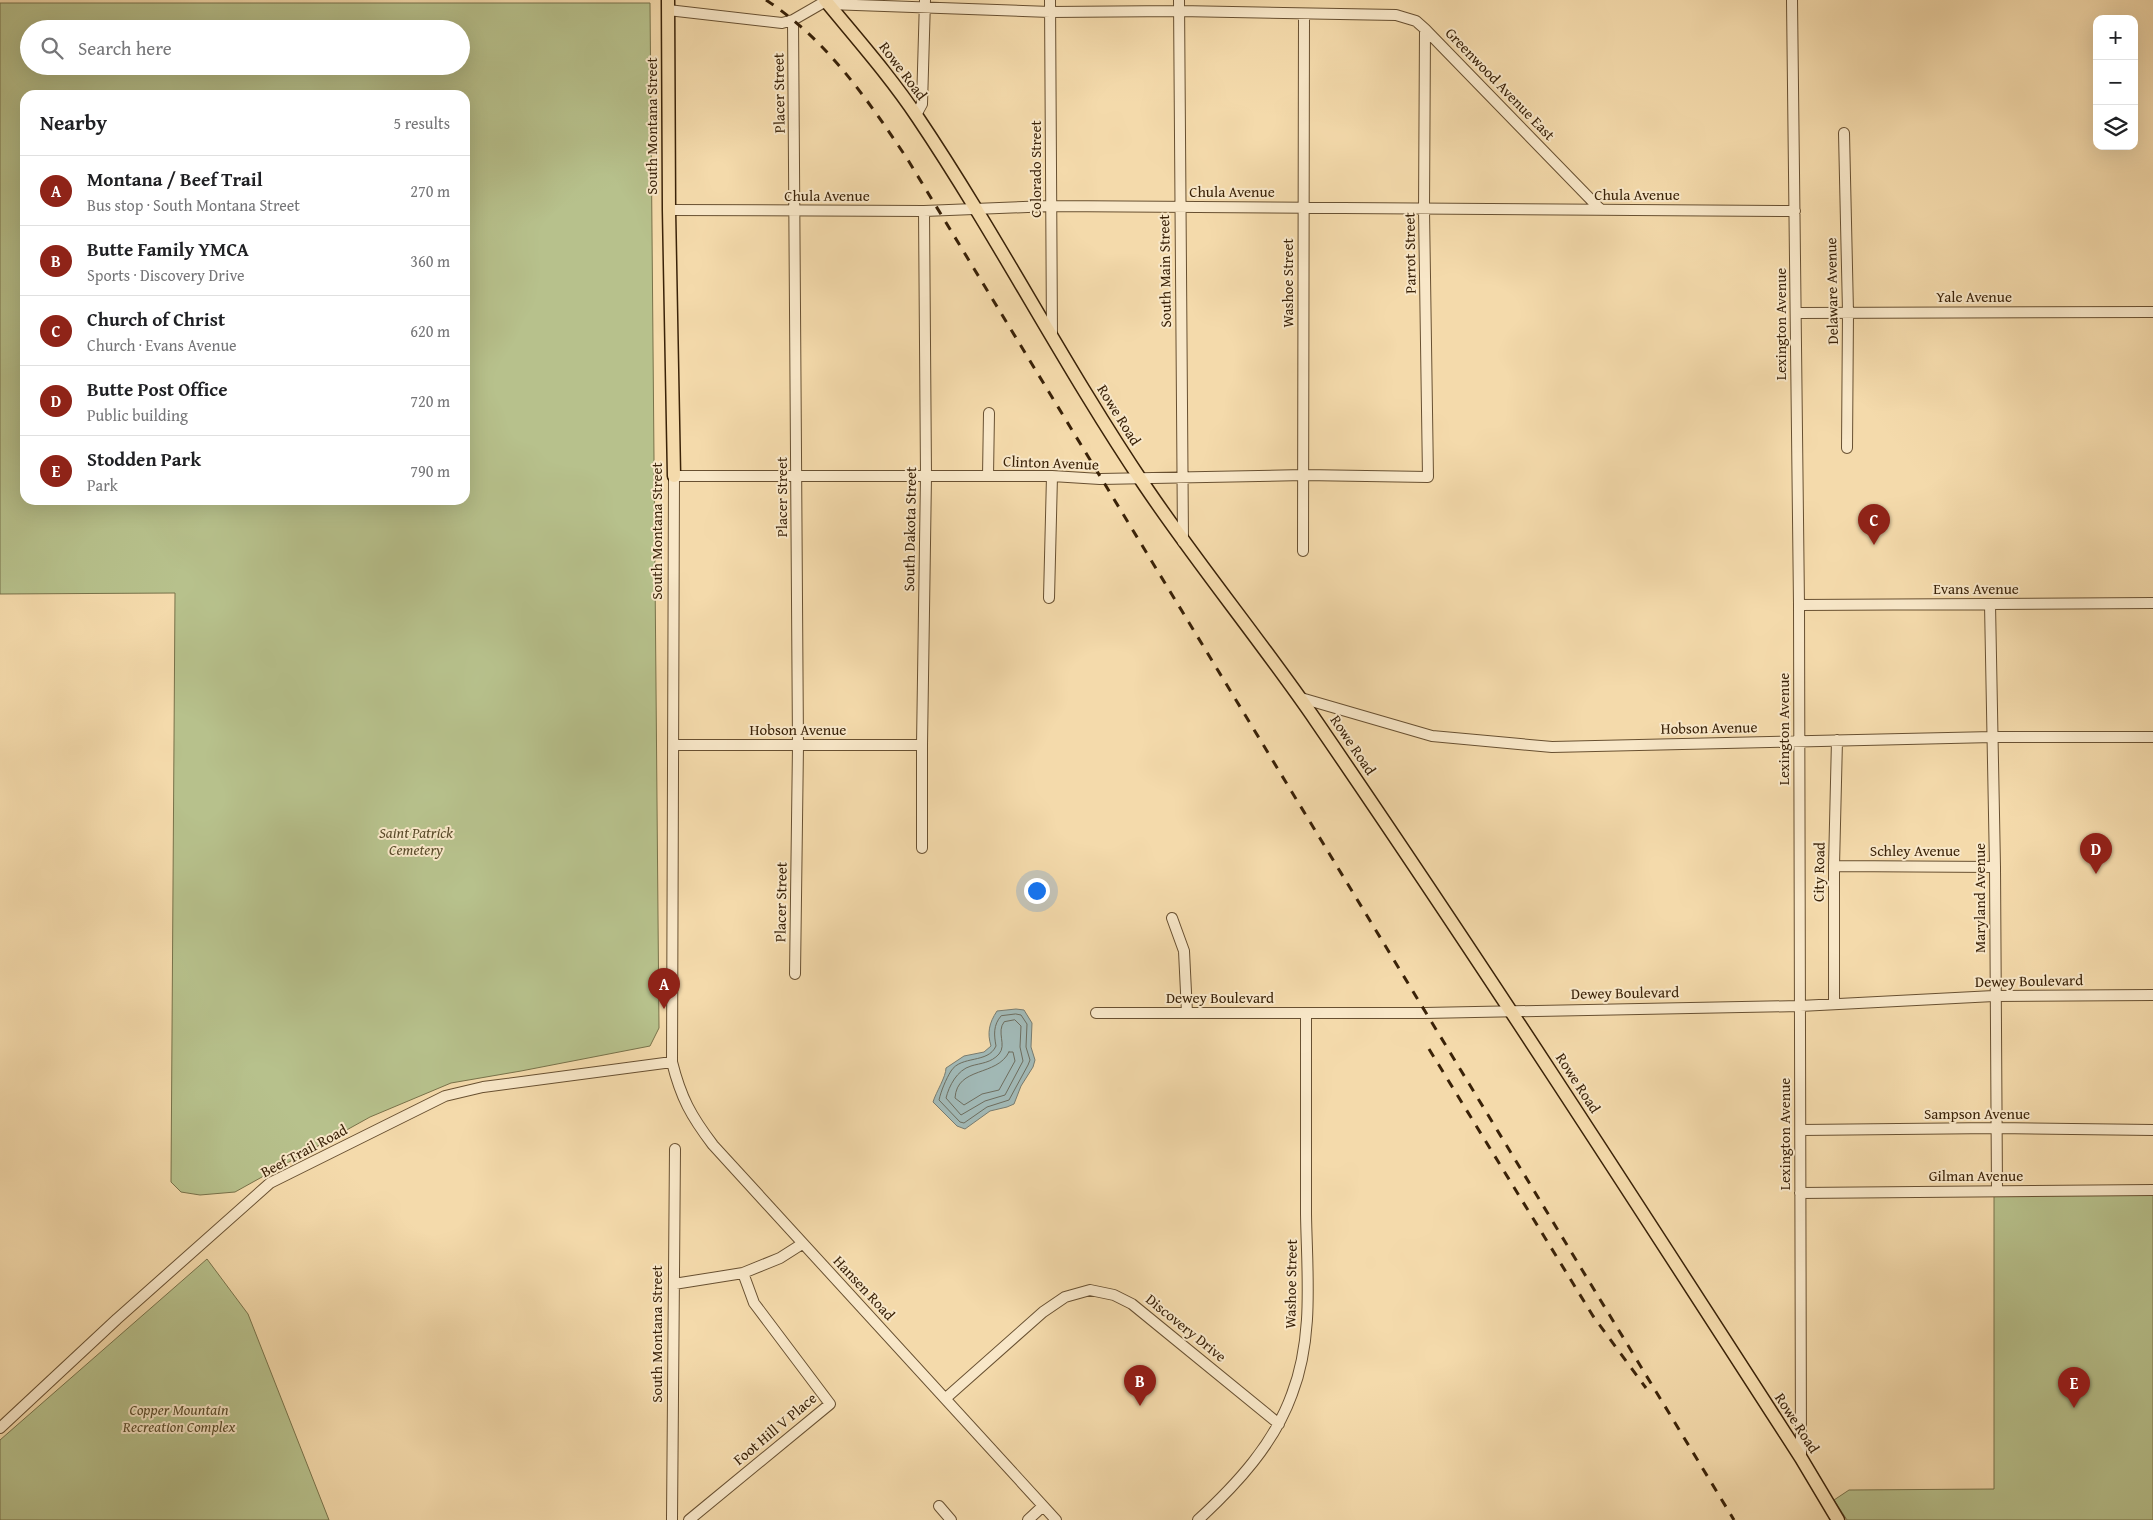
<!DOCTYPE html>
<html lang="en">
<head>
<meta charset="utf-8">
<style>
	:root { --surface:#fff; --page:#f2f2f2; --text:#202124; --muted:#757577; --line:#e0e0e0; --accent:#8f2418 }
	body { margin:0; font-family:"Gentium Book Plus",serif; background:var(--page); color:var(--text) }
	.controls { position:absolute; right:15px; top:15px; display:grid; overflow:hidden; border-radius:10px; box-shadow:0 5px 20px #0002 }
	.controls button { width:45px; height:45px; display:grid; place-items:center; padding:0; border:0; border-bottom:1px solid var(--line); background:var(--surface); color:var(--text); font:25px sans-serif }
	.you { position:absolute; left:1036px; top:890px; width:18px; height:18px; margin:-12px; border:4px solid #fff; border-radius:50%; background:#1a73e8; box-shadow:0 0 0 8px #1a73e833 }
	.badge { display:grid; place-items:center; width:32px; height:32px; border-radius:50%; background:var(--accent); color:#fff; font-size:16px; font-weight:700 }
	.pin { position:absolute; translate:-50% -41px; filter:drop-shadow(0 1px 2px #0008) }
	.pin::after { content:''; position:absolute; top:26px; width:18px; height:15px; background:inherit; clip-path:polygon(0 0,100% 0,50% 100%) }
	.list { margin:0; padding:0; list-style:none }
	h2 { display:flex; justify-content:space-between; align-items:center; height:65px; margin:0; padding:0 20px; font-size:21px }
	h2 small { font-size:16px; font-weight:400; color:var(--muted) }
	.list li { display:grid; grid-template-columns:32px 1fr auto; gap:15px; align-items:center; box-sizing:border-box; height:70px; padding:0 20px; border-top:1px solid var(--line) }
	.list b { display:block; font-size:19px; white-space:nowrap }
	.list p { margin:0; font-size:16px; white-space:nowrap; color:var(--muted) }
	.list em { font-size:16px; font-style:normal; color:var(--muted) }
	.icon { flex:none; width:28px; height:28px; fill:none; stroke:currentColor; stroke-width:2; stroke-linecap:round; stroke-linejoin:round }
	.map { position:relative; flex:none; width:2153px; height:1520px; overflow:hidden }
	.search { position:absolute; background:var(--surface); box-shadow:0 5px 20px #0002; left:20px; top:20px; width:450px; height:55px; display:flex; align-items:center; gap:12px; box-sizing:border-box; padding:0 18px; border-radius:28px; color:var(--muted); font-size:19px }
	.panel { position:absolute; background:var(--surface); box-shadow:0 5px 20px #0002; left:20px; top:90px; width:450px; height:415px; border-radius:15px }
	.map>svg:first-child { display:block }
</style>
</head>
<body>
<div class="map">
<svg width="2153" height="1520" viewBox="0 0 2153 1520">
	<rect width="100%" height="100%" fill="#f4daab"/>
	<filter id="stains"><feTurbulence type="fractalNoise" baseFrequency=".004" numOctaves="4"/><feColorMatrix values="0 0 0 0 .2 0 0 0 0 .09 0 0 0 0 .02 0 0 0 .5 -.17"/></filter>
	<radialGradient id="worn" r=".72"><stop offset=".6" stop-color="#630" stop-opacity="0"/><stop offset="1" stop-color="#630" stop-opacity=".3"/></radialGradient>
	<path fill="#b7c18c" stroke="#78724a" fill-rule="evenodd" d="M0,3H650L659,1028L650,1046L521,1071L451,1083L370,1117L235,1192L200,1195L181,1192L171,1182L175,593L0,594ZM29,29H461V66H29ZM25,95H465V500H25Z
		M1994,1195H2153V1520H1847L1834,1500L1849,1490L1994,1489Z
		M207,1259L248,1314L329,1520H0V1440Z"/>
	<path fill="#a1b8b5" stroke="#787c70" d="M1016,1009L1024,1010L1032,1023L1031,1047L1035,1060L1033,1067L1021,1086L1014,1104L1007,1107L990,1111L965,1129L957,1126L933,1102C936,1092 946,1077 946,1068L964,1056L984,1052L991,1046C987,1033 989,1023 997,1011Z"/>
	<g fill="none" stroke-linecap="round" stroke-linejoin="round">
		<path stroke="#6e6d5e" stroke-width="1" d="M1016,1014L1021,1015L1027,1024L1026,1047L1030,1060L1028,1065L1009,1100L987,1107L964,1123L960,1122L939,1100C941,1091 946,1079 951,1071C961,1055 988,1064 996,1046C994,1035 993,1025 1001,1016Z
			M1015,1020L1021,1026L1020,1047L1023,1061L1005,1095L985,1101L961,1115L946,1098C949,1086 957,1070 971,1066C981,1063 991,1063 999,1054C1007,1045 996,1032 1004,1022Z
			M1009,1052H1013L1015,1061L999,1090L982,1094L964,1105L955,1098C957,1066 997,1077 1009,1052Z"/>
		<g stroke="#685031" stroke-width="12">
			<path id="minor" d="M1050,0L1052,337
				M1179,0L1183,542
				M1792,0L1799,605L1801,1458
				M828,4L1050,12L1179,11L1396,15L1416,21L1425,29L1601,210
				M668,10L782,23L793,20L826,1
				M793,20L798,745L795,974
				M916,115L922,104L925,0
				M1844,133L1848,312L1847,448
				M669,210L924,211L1051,206L1795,211
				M1796,313L2153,312
				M988,476L989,413
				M1303,551L1304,14
				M1049,598L1052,476
				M1990,604L1995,867L1997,1191
				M1799,605L2153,603
				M1301,698L1432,736L1552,747L1993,737H2153
				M674,745H922
				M922,848V745L926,476L924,211
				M1834,866L1995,867
				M1172,918L1184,951L1187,1013
				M1834,1003V866L1837,740
				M1096,1013H1424L1800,1006L1994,996L2153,995
				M1801,1130L1995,1128L2153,1130
				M1800,1193L2153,1190
				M674,1284L743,1273L780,1258L802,1244
				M946,1398L1043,1312L1065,1297L1090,1290L1114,1295L1132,1304L1279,1424
				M0,1428L117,1319L270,1183L445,1096L483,1087L672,1062
				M939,1506L951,1520
				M672,1520L675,1149
				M689,1520L830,1404L754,1303L743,1273
				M1028,1520L1043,1506
				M1056,1520L713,1145C691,1116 681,1098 672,1062L674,476H1052L1100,479L1304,475L1428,477L1424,210L1425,29
				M1198,1520C1237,1484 1274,1444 1292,1394C1314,1337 1307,1274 1306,1214C1306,1147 1306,1080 1306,1013"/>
		</g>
		<g stroke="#3a2208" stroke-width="15">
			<path id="major" d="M668,0L669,210L674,476
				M825,0C857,39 890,76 918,118C998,237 1064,366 1145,486C1199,566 1261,641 1316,721C1482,963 1641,1210 1801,1458L1838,1520"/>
		</g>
		<use href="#minor" stroke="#f8e7c8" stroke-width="10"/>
		<use href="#major" stroke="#f4daab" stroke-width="12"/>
		<path stroke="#3a2208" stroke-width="3" stroke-dasharray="9 9" stroke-linecap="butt" d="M766,0C827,40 868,100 908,160L1734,1520
			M1429,1049L1593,1316L1646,1388"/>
	</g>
	<g text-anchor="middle" stroke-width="4" stroke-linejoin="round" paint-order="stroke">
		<g font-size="15" fill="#3a2208" stroke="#f8e7c8">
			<text transform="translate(903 71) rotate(53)" y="5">Rowe Road</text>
			<text transform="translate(1500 84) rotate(46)" y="5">Greenwood Avenue East</text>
			<text transform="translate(779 93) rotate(-91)" y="5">Placer Street</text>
			<text transform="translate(652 126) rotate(-90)" y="5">South Montana Street</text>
			<text transform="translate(1036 169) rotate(-90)" y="5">Colorado Street</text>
			<text x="1232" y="197">Chula Avenue</text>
			<text x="1637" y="200">Chula Avenue</text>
			<text x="827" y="201">Chula Avenue</text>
			<text transform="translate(1410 253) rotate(-91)" y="5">Parrot Street</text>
			<text transform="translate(1165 271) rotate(-91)" y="5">South Main Street</text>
			<text transform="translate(1288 283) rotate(-90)" y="5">Washoe Street</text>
			<text transform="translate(1832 291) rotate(-91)" y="5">Delaware Avenue</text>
			<text x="1974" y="302">Yale Avenue</text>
			<text transform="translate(1781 324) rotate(-90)" y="5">Lexington Avenue</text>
			<text transform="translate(1119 415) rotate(58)" y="5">Rowe Road</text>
			<text transform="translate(1051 463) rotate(2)" y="5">Clinton Avenue</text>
			<text transform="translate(782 497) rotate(-90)" y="5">Placer Street</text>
			<text transform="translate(910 529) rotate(-89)" y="5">South Dakota Street</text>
			<text transform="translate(657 531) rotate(-90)" y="5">South Montana Street</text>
			<text x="1976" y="594">Evans Avenue</text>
			<text transform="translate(1709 728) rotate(-1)" y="5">Hobson Avenue</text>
			<text transform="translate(1784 729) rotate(-90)" y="5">Lexington Avenue</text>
			<text x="798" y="735">Hobson Avenue</text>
			<text transform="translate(1353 745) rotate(56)" y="5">Rowe Road</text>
			<text x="1915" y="856">Schley Avenue</text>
			<text transform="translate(1819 872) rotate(-89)" y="5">City Road</text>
			<text transform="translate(1980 898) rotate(-90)" y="5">Maryland Avenue</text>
			<text transform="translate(781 902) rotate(-89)" y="5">Placer Street</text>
			<text transform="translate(2029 981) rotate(-1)" y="5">Dewey Boulevard</text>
			<text transform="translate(1625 993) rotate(-1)" y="5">Dewey Boulevard</text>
			<text x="1220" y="1003">Dewey Boulevard</text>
			<text transform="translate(1578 1083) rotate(57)" y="5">Rowe Road</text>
			<text x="1977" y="1119">Sampson Avenue</text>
			<text transform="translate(1785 1134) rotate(-90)" y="5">Lexington Avenue</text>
			<text transform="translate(304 1151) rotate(-28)" y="5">Beef Trail Road</text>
			<text x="1976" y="1181">Gilman Avenue</text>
			<text transform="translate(1291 1284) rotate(-89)" y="5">Washoe Street</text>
			<text transform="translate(864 1288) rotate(47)" y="5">Hansen Road</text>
			<text transform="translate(1186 1328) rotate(39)" y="5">Discovery Drive</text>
			<text transform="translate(657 1334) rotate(-90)" y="5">South Montana Street</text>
			<text transform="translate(1797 1423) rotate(57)" y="5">Rowe Road</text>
			<text transform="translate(775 1429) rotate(-40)" y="5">Foot Hill V Place</text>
		</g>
		<g font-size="15" font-style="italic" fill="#594a29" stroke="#f8e7c8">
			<text x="416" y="838">Saint Patrick<tspan x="416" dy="17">Cemetery</tspan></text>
			<text x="179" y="1415">Copper Mountain<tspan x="179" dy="17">Recreation Complex</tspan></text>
		</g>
	</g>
	<rect width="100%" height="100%" filter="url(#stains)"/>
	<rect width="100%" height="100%" fill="url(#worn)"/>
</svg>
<div class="controls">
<button>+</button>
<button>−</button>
<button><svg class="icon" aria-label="layers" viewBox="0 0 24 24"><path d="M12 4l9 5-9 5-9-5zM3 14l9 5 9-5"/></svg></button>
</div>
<div class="you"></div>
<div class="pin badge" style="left:664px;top:1009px">A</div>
<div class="pin badge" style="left:1140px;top:1406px">B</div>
<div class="pin badge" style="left:1874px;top:545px">C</div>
<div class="pin badge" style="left:2096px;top:874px">D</div>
<div class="pin badge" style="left:2074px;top:1408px">E</div>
<div class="search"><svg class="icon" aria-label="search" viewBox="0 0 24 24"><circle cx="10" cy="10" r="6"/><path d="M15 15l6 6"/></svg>Search here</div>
<section class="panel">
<h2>Nearby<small>5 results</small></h2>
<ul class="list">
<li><span class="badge">A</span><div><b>Montana / Beef Trail</b><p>Bus stop · South Montana Street</p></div><em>270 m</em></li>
<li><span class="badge">B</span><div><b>Butte Family YMCA</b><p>Sports · Discovery Drive</p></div><em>360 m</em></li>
<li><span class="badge">C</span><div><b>Church of Christ</b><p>Church · Evans Avenue</p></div><em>620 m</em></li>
<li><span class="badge">D</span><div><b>Butte Post Office</b><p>Public building</p></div><em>720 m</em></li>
<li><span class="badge">E</span><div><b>Stodden Park</b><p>Park</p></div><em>790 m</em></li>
</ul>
</section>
</div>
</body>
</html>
